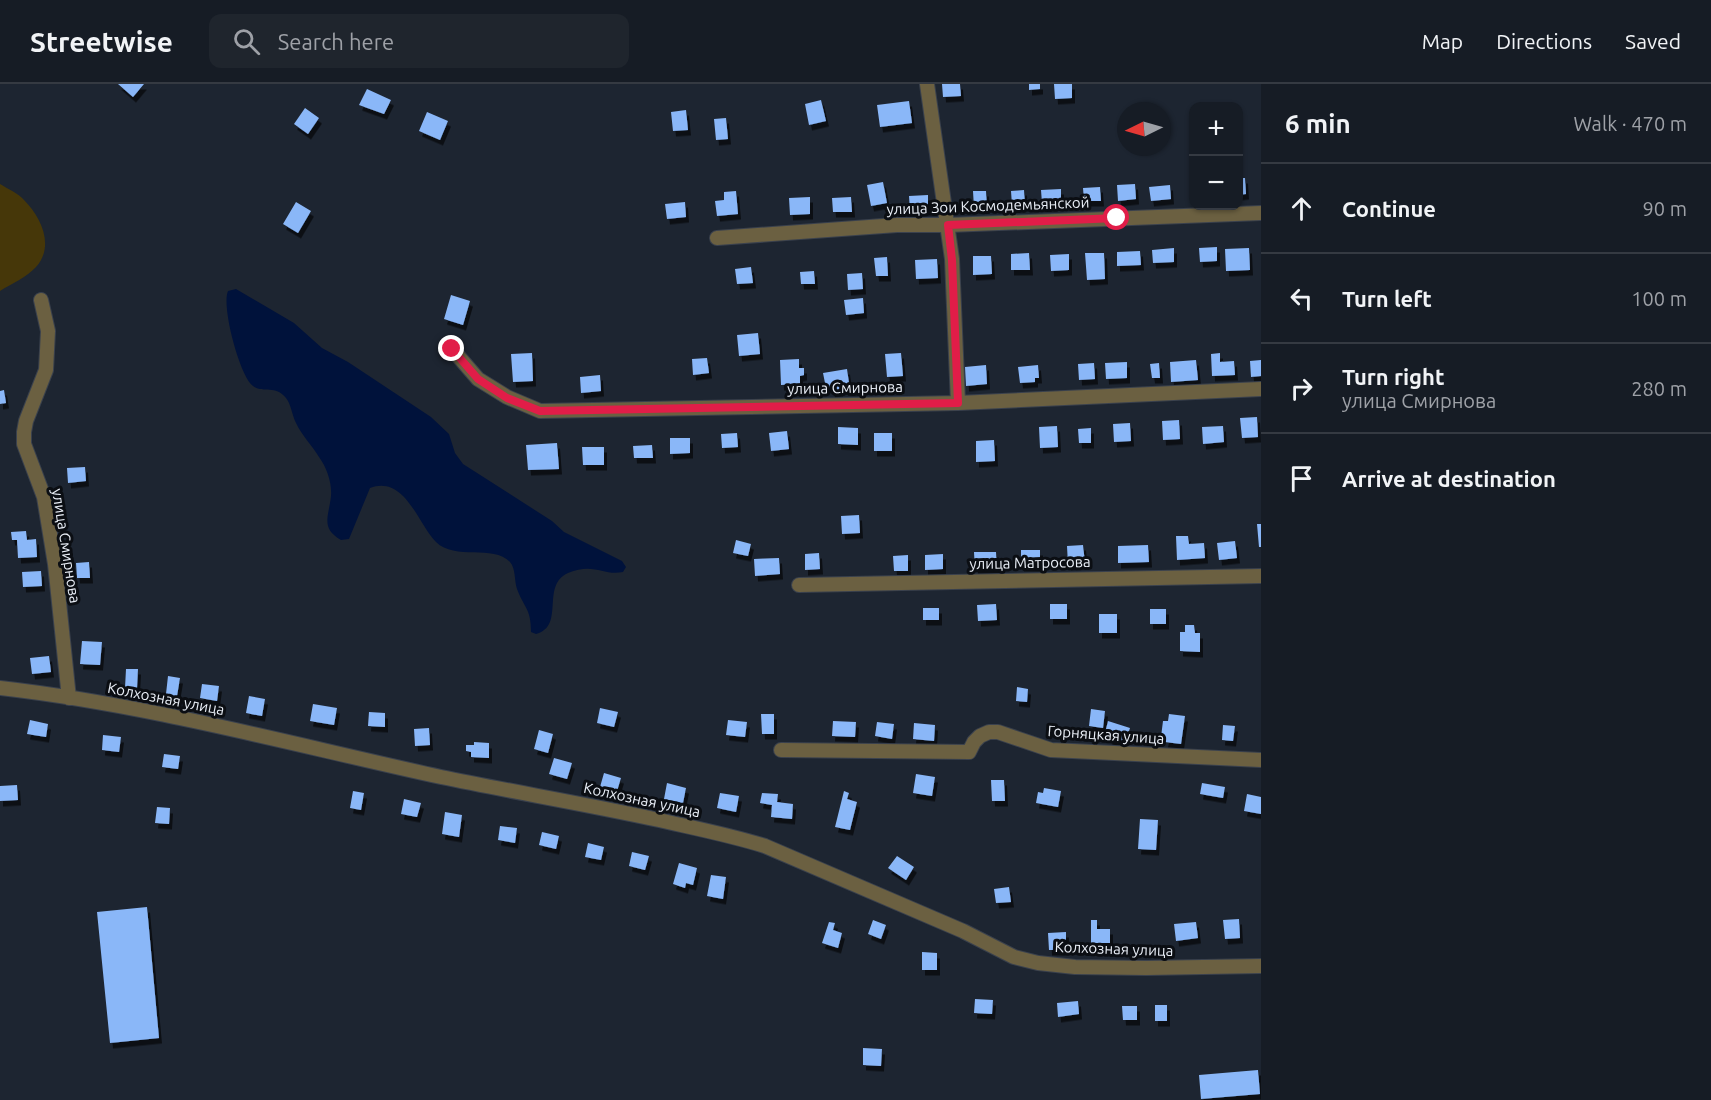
<!DOCTYPE html>
<html lang="en">
<head>
<meta charset="utf-8">
<style>
	:root { --surface:#161c25; --page:#1f252d; --text:#f1f3f6; --muted:#9ea1a7; --line:#353a42 }
	body { margin:0; font-family:Ubuntu,sans-serif; background:var(--page); color:var(--text) }
	.controls { position:absolute; right:18px; top:18px; display:grid; overflow:hidden; border-radius:12px; box-shadow:0 2px 4px #0004 }
	.controls button { width:54px; height:54px; display:grid; place-items:center; padding:0; border:0; border-bottom:2px solid var(--line); background:var(--surface); color:var(--text); font:30px sans-serif }
	.compass { position:absolute; left:1117px; top:18px; width:54px; height:54px; border-radius:50%; background:var(--surface); box-shadow:0 2px 4px #0004; rotate:265deg }
	.stop { position:absolute; width:18px; height:18px; margin:-14px; border:4px solid #e11d48; border-radius:50%; background:#fff }
	.stop.end { background:#e11d48; border-color:#fff; box-shadow:0 2px 6px #0008 }
	.list { margin:0; padding:0; list-style:none }
	h2 { display:flex; justify-content:space-between; align-items:center; height:78px; margin:0; padding:0 24px; font-size:26px }
	h2 small { font-size:20px; font-weight:400; color:var(--muted) }
	.list li { display:grid; grid-template-columns:39px 1fr auto; gap:18px; align-items:center; box-sizing:border-box; height:90px; padding:0 24px; border-top:2px solid var(--line) }
	.list b { display:block; font-size:22px; white-space:nowrap }
	.list p { margin:0; font-size:20px; white-space:nowrap; color:var(--muted) }
	.list em { font-size:20px; font-style:normal; color:var(--muted) }
	.icon { flex:none; width:33px; height:33px; fill:none; stroke:currentColor; stroke-width:2; stroke-linecap:round; stroke-linejoin:round }
	.map { position:relative; flex:none; width:1261px; height:1016px; overflow:hidden }
	header { display:flex; align-items:center; gap:36px; box-sizing:border-box; height:84px; padding:0 30px; background:var(--surface); border-bottom:2px solid var(--line) }
	header strong { font-size:28px }
	nav { display:flex; gap:33px; margin-inline-start:auto; font-size:21px }
	.search { width:420px; height:54px; background:var(--page); display:flex; align-items:center; gap:15px; box-sizing:border-box; padding:0 21px; border-radius:12px; color:var(--muted); font-size:22px }
	main { display:flex }
	aside { flex:1; background:var(--surface) }
	.map>svg:first-child { display:block }
</style>
</head>
<body>
<header>
<strong>Streetwise</strong>
<div class="search"><svg class="icon" aria-label="search" viewBox="0 0 24 24"><circle cx="10" cy="10" r="6"/><path d="M15 15l6 6"/></svg>Search here</div>
<nav><a>Map</a><a>Directions</a><a>Saved</a></nav>
</header>
<main>
<div class="map">
<svg width="1261" height="1016" viewBox="0 0 1261 1016">
	<defs>
		<filter id="shadow"><feDropShadow dx="3" dy="5.5" stdDeviation="0" flood-color="#0009"/></filter>
	</defs>
	<rect width="100%" height="100%" fill="#1d2531"/>
	<path fill="#463709" d="M0,100C8,105 18,109 24,116C41,133 55,162 36,183C27,193 11,200 0,207Z"/>
	<path fill="#00123b" d="M236,205L294,239L322,264L348,278L431,333L449,350L455,369L463,380L552,437L564,448L622,477L626,483L623,488C603,492 594,478 568,489C540,502 566,542 536,550L531,548C531,524 524,524 517,505C514,496 516,485 510,478C493,460 455,477 436,458C418,440 405,391 370,404L349,455L341,456C320,444 329,432 331,412C332,399 327,384 319,373C312,361 302,352 296,339C292,331 291,320 286,314C275,300 263,310 253,302C240,293 221,222 228,207Z"/>
	<path fill="#8ab7f8" filter="url(#shadow)" d="M118,0H144L133,13Z
		M942,0H960L961,12L943,13Z
		M1029,0H1040V5L1029,6Z
		M1054,0H1072V14L1055,15Z
		M367,5L391,16L384,30L359,21Z
		M821,16L826,37L809,41L805,20Z
		M909,17L912,39L880,43L877,21Z
		M305,24L319,34L308,50L294,40Z
		M686,26L688,46L673,47L671,28Z
		M427,28L448,37L440,56L419,47Z
		M726,34L728,55L716,56L714,35Z
		M1238,94H1245L1246,110L1238,111Z
		M883,98L887,119L871,122L867,101Z
		M1135,100L1136,115L1118,117L1117,101Z
		M1170,101L1171,115L1151,117L1149,103Z
		M1100,103L1101,117H1084L1083,104Z
		M1061,105V118L1042,119L1041,106Z
		M1024,106L1025,121H1012L1011,107Z
		M736,107L738,130L717,132L715,117L724,116V108Z
		M973,107H986L987,124H974Z
		M928,111V126L910,127L909,112Z
		M810,113V130L790,131L789,114Z
		M851,113L852,128H833L832,114Z
		M296,118L311,127L298,149L283,140Z
		M685,118L686,133L667,135L665,120Z
		M1217,163V177L1200,178L1199,164Z
		M1174,164V178L1153,179L1152,166Z
		M1249,164L1250,186L1226,187L1225,165Z
		M1140,167L1141,181L1117,182V168Z
		M1029,169L1030,186H1011V170Z
		M1085,169H1104L1105,195L1087,196Z
		M1069,170V186L1051,187L1050,171Z
		M973,172H991L992,190L973,191Z
		M887,173L888,192H876L874,174Z
		M937,175L938,194L916,195L915,176Z
		M751,183L753,199L737,200L735,185Z
		M814,187L815,200H801L800,188Z
		M862,189L863,205L848,206L847,190Z
		M451,211L470,217L463,241L444,235Z
		M863,214L864,229L846,231L844,216Z
		M758,249L760,270L739,272L737,251Z
		M532,269L533,297L513,298L511,270Z
		M901,269L903,292L887,293L885,270Z
		M1220,269V278L1234,277L1235,291L1212,292L1211,270Z
		M707,274L709,289L693,291L692,275Z
		M799,275V284H804V291L800,292V300L781,301L780,276Z
		M1196,276L1198,296L1171,298L1170,278Z
		M1261,276V292L1251,293L1250,277Z
		M1127,278V294L1106,295L1105,279Z
		M1094,279L1095,295L1079,296L1078,280Z
		M1159,279L1160,294H1152L1150,280Z
		M986,281L987,300L966,302L965,283Z
		M1038,281L1039,294H1035V298L1020,299L1018,283Z
		M847,285L849,299L839,300L840,307L832,308L831,303L826,304L823,289Z
		M600,291L601,307L581,309L580,293Z
		M4,306L6,319L0,320V307Z
		M1257,333L1258,353L1242,354L1240,334Z
		M1179,336L1180,355L1163,356L1162,337Z
		M1130,339L1131,357L1114,358L1113,340Z
		M1057,342L1058,363L1040,364L1039,343Z
		M1223,342L1224,358L1203,360L1202,343Z
		M838,343L858,344V361L838,360Z
		M1091,344V359H1079L1078,345Z
		M787,347L789,365L771,367L769,349Z
		M737,349L738,363L722,364L721,350Z
		M874,349H892V367H874Z
		M670,354H690V369L670,370Z
		M994,356L995,377L976,378V357Z
		M557,359L559,385L528,386L526,361Z
		M652,361L653,374H634L633,362Z
		M582,363H604V381H583Z
		M85,383L86,397L68,399L67,384Z
		M859,431L860,449L842,450L841,432Z
		M1257,440H1261V463H1259Z
		M26,447L27,456L36,455L37,473L18,474L17,456H12L11,448Z
		M1176,452H1188L1189,460L1204,459L1205,474L1177,476Z
		M736,456L751,460L748,472L733,469Z
		M1235,457L1237,474L1219,476L1217,459Z
		M1083,461L1085,479L1068,481L1067,462Z
		M1148,461L1149,478L1118,479V462Z
		M1021,466H1040V482H1021Z
		M974,468H996L997,486L975,487Z
		M819,469L820,485L805,486V470Z
		M943,470V485L925,486V471Z
		M908,471V487H894L893,472Z
		M779,474L780,490L755,492L754,475Z
		M89,478L90,494H77L76,479Z
		M41,487L42,502L23,503L22,488Z
		M996,520L997,536L978,537L977,521Z
		M1050,520H1067V535H1050Z
		M923,524H939V536H923Z
		M1150,525H1166V540H1150Z
		M1099,530H1117V549H1099Z
		M1185,541H1194L1195,549H1200V568L1180,567V548H1185Z
		M82,557L102,558L100,581L80,580Z
		M49,572L51,588L32,590L30,574Z
		M126,585H138L137,604H125Z
		M168,592L180,594L177,612L166,610Z
		M202,600L219,602L217,617L200,614Z
		M1017,603L1028,605L1027,618L1016,617Z
		M249,612L265,615L262,632L246,629Z
		M313,620L337,624L334,641L310,637Z
		M600,624L618,628L614,643L597,639Z
		M1091,625L1105,627L1103,644L1089,642Z
		M369,628L385,629V643L368,642Z
		M761,630H774V650H762Z
		M1169,630L1185,632L1181,660L1165,658L1166,653H1161L1163,637H1168Z
		M30,636L48,640L46,653L27,650Z
		M728,636L747,638L745,653L726,651Z
		M833,637L856,638L855,653L832,652Z
		M1108,637L1130,644L1125,660L1109,655L1111,650L1105,649Z
		M877,638L894,640L892,655L875,652Z
		M914,639L935,641L934,657L913,655Z
		M1223,641L1235,642L1233,657L1222,656Z
		M429,644L430,661L415,662L414,645Z
		M539,646L553,650L548,669L534,665Z
		M103,651L121,653L119,668L102,666Z
		M474,658L489,659V674L471,673V668L466,667V661H474Z
		M164,670L180,672L178,685L162,683Z
		M554,674L572,679L567,695L549,690Z
		M604,689L621,694L617,707L600,703Z
		M916,690L935,693L932,712L913,709Z
		M991,696H1004L1005,717H992Z
		M667,699L686,704L683,719L664,715Z
		M1202,699L1225,703L1223,714L1200,710Z
		M17,701L18,716L0,717V702Z
		M1044,704L1061,707L1058,723L1036,719L1038,708L1043,709Z
		M353,707L364,709L361,726L350,724Z
		M844,707L849,709L847,715L857,718L850,746L835,743Z
		M720,709L739,712L736,728L717,724Z
		M762,709L778,710L777,718L793,720L792,735L771,733L772,721L760,719Z
		M1247,710L1261,713V730L1244,727Z
		M404,715L421,719L417,733L401,730Z
		M157,723L170,724L169,740L155,739Z
		M445,728L462,731L459,753L442,750Z
		M1140,735L1158,736L1156,766L1138,765Z
		M500,742L517,744L515,759L498,756Z
		M542,748L559,752L556,765L539,761Z
		M588,759L604,763L601,776L585,773Z
		M632,768L649,772L645,786L629,782Z
		M897,772L914,783L906,796L888,784Z
		M679,779L697,784L693,801L686,799L685,804L673,800Z
		M711,791L726,793L723,815L707,812Z
		M1009,803L1011,818L996,819L994,805Z
		M147,823L159,954L110,959L97,828Z
		M1239,835L1240,854L1225,855L1223,836Z
		M873,836L886,841L881,855L868,850Z
		M1091,836H1097V845H1110V859H1091Z
		M829,838L835,839L833,846L842,849L838,864L822,859Z
		M1196,838L1198,854L1176,857L1174,840Z
		M1066,848V866H1049L1048,849Z
		M922,868L937,869V886H922Z
		M975,915L993,916L992,930L974,929Z
		M1078,917L1079,930L1058,933L1057,919Z
		M1155,921H1167V937H1155Z
		M1122,922H1137V936H1123Z
		M863,964L882,965L881,982L863,981Z
		M1258,986L1260,1010L1201,1015L1199,991Z"/>
	<g fill="none" stroke-linecap="round" stroke-linejoin="round">
		<g stroke="#3a414d" stroke-width="16">
			<path id="minor" d="M927,0L952,175L958,319
				M717,154L897,141H948L1261,129
				M41,216L48,247L46,286L26,337L24,348V360L44,413L55,480L69,614
				M452,265L478,295L507,313L540,327L958,319L1261,305
				M799,501L1261,492
				M0,604C149,621 294,661 441,693C513,708 586,720 659,736C694,744 730,751 765,762L963,847L1014,873L1038,879L1075,883L1146,884L1261,882
				M781,666L969,668L974,658L980,652L989,648H998L1051,666L1261,676"/>
		</g>
		<use href="#minor" stroke="#6b6041" stroke-width="14"/>
	</g>
	<g fill="none" stroke-linecap="round" stroke-linejoin="round">
		<path stroke="#e11d48" stroke-width="8" d="M452,265L478,295L507,314L540,327L958,319L952,176L948,141L1117,134"/>
	</g>
	<g text-anchor="middle" stroke-width="6" stroke-linejoin="round" paint-order="stroke">
		<g font-size="15" fill="#e9eef6" stroke="#0b0e13">
			<text transform="translate(988 122) rotate(-2)" y="5">улица Зои Космодемьянской</text>
			<text transform="translate(845 304) rotate(-1)" y="5">улица Смирнова</text>
			<text transform="translate(66 462) rotate(81)" y="5">улица Смирнова</text>
			<text transform="translate(1030 479) rotate(-1)" y="5">улица Матросова</text>
			<text transform="translate(166 615) rotate(11)" y="5">Колхозная улица</text>
			<text transform="translate(1106 651) rotate(4)" y="5">Горняцкая улица</text>
			<text transform="translate(642 716) rotate(12)" y="5">Колхозная улица</text>
			<text transform="translate(1114 865) rotate(2)" y="5">Колхозная улица</text>
		</g>
	</g>
</svg>
<div class="controls">
<button>+</button>
<button>−</button>
</div>
<svg class="compass" viewBox="-18 -18 36 36"><path d="M0-13l5 13h-10z" fill="#e53935"/><path d="M0 13l5-13h-10z" fill="#9ea1a7"/></svg>
<div class="stop" style="left:1117px;top:134px"></div>
<div class="stop end" style="left:452px;top:265px"></div>
</div>
<aside>
<h2>6 min<small>Walk · 470 m</small></h2>
<ul class="list">
<li><svg class="icon" aria-label="ahead" viewBox="0 0 24 24"><path d="M12 20V5M6 11l6-6 6 6"/></svg><div><b>Continue</b></div><em>90 m</em></li>
<li><svg class="icon" aria-label="left" viewBox="0 0 24 24"><path d="M17 20v-9H6M10 6l-5 5 5 5"/></svg><div><b>Turn left</b></div><em>100 m</em></li>
<li><svg class="icon" aria-label="right" viewBox="0 0 24 24"><path d="M7 20v-9h11M14 6l5 5-5 5"/></svg><div><b>Turn right</b><p>улица Смирнова</p></div><em>280 m</em></li>
<li><svg class="icon" aria-label="arrive" viewBox="0 0 24 24"><path d="M6 21V4h12l-3 4 3 4H6"/></svg><div><b>Arrive at destination</b></div></li>
</ul>
</aside>
</main>
</body>
</html>
